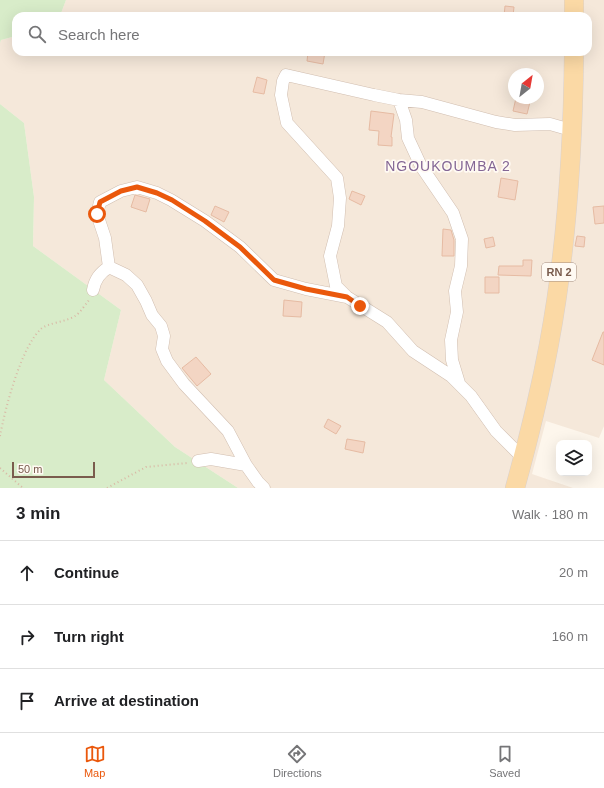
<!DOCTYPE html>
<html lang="en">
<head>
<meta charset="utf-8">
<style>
	:root { --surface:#fff; --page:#f2f2f2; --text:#202124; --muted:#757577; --line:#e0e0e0; --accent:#ea580c }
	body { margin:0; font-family:Arial,sans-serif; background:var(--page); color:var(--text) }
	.controls { position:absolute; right:12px; bottom:12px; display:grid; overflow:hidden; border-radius:8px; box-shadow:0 4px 16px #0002 }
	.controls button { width:36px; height:36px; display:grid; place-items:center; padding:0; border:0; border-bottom:1px solid var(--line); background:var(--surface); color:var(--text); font:20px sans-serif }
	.compass { position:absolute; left:508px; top:68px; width:36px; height:36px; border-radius:50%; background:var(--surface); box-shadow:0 4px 16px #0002; rotate:31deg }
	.scale { position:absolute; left:12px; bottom:10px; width:83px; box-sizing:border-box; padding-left:4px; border:2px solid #7a5c4d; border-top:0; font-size:11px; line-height:14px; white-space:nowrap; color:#7a5c4d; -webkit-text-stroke:3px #fffaf3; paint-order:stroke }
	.stop { position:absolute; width:12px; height:12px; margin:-9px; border:3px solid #ea580c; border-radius:50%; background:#fff }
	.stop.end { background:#ea580c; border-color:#fff; box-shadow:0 1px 4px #0008 }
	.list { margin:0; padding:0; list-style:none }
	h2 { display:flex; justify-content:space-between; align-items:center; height:52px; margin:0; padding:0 16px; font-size:17px }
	h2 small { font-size:13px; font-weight:400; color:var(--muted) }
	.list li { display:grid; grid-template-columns:26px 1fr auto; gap:12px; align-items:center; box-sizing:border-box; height:64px; padding:0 16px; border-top:1px solid var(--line) }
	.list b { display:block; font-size:15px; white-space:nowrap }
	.list em { font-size:13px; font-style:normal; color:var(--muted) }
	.icon { flex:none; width:22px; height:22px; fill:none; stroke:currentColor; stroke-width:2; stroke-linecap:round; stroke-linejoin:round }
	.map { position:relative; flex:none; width:604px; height:488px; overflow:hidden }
	.search { position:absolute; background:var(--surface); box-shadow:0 4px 16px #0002; left:12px; right:12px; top:12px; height:44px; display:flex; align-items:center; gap:10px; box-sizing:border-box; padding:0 14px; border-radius:12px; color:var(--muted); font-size:15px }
	.sheet { height:244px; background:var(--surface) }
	nav { display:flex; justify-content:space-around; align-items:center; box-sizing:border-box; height:56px; border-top:1px solid var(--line); background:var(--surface); font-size:11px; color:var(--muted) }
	nav a { display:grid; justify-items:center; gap:2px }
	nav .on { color:var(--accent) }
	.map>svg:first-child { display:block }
</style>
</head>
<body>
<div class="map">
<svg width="604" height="488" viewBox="0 0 604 488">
	<rect width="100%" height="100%" fill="#fdf6ec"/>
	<path fill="#f5e8da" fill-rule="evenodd" d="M66,0H604V426L599,438L546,421L532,474L573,488H238L175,447L104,380L121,310L33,246L34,197L24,123L0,104V43L1,40L16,36V52H588V16H60ZM514,74H538V98H514Z"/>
	<path fill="#d8ecc9" d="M0,0H66L60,16H16V36L1,40L0,43Z
		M0,104L24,123L34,197L33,246L121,310L104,380L175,447L238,488H0Z"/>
	<path fill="#f3d5c3" stroke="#e6bba3" d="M505,6L514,7L513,16H504Z
		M308,52H325L323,64L307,61Z
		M257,77L267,80L264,94L253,92Z
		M516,98H531L527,114L513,111Z
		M371,111L394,114L391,137H392V146L378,145L379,131L369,130Z
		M501,178L518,181L515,200L498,197Z
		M352,191L365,196L361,205L349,199Z
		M135,195L150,199L146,212L131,207Z
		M215,206L229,212L224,222L211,215Z
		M604,206V223L595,224L593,207Z
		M443,229L451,230L454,240V256H442Z
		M577,236L585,237L584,247L575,246Z
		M493,237L495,246L486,248L484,239Z
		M523,260H532L531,276L498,275L499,266H523Z
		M485,277H499V293H485Z
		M284,300L302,302L301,317L283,316Z
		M603,332H604V365L592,360Z
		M196,357L211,374L197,386L182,368Z
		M328,419L341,426L336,434L324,427Z
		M347,439L365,442L363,453L345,449Z"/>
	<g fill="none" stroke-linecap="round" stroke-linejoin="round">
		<g stroke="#d1beb0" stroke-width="13">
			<path id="street" d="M399,100L406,120L408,138L421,166L453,213L462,239L461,266L455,291L457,312L451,340L452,360L459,383
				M109,267L105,238L97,214L100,202L121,191L137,187L157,193L171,200L205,221L240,247L274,280L306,289L347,297
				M109,267L126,275L137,285L146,301L152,315L161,326L164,336L162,349L167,361L184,384L228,431L246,465L258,482L264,488
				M93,290C95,279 100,273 109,267
				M523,458L496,431L471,396L451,376L413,351L387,322L347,297L336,286L330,256L338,226L340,198L337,178L287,123L281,95L283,81L286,75L374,95L399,100L422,102L496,122L515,125L550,124L571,130
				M198,461L211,459L246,465"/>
		</g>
		<g stroke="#dad1cd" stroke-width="20">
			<path id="primary" d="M574,16V0
				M515,488C528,441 540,392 549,344C567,248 573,149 574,52"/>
		</g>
		<path stroke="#d9b8a5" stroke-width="2" stroke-dasharray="1 3" stroke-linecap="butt" d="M0,436C5,409 21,347 41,329C47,323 66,322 75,316C80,313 85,305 89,300
			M0,468L23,488
			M107,488L146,467L187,463"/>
		<use href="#street" stroke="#fff" stroke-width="12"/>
		<use href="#primary" stroke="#fbd9a5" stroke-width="19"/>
	</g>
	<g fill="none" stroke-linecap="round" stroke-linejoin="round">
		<path stroke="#ea580c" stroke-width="5" d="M97,214L100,202L121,191L137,187L157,193L172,200L205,221L240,247L274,280L306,289L347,297L360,306"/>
	</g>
	<g text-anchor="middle" stroke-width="3.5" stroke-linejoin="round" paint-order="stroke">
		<rect fill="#fffaf3" stroke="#a28b7f" stroke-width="1" x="542" y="263" width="34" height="18" rx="3"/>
		<g font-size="11" font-weight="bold" fill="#7a5c4d">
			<text x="559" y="276">RN 2</text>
		</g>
		<g font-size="14" letter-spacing="1" fill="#846695" stroke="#fffaf3">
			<text x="448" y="171">NGOUKOUMBA 2</text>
		</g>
	</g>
</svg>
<div class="controls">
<button><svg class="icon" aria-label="layers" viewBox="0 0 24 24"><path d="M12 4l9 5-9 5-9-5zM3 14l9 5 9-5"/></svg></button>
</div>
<svg class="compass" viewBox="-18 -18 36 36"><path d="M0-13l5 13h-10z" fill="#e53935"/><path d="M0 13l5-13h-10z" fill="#757577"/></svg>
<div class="scale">50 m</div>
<div class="stop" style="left:97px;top:214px"></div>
<div class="stop end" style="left:360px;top:306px"></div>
<div class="search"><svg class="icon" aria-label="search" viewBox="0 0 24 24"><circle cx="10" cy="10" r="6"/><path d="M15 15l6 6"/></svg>Search here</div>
</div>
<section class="sheet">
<h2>3 min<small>Walk · 180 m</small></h2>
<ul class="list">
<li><svg class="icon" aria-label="ahead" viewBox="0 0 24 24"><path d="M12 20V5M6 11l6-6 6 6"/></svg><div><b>Continue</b></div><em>20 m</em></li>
<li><svg class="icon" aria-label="right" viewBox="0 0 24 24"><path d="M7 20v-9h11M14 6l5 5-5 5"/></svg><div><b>Turn right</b></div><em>160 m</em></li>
<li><svg class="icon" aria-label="arrive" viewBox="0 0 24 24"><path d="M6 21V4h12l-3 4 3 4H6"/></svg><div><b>Arrive at destination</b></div></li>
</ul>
</section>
<nav>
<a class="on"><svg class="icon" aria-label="map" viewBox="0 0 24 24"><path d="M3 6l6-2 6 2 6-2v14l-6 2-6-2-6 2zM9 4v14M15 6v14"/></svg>Map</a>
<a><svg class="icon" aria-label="directions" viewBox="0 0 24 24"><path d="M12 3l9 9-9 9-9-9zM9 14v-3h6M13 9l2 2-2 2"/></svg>Directions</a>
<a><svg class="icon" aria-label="saved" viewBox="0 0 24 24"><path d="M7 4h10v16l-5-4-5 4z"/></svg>Saved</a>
</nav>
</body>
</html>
